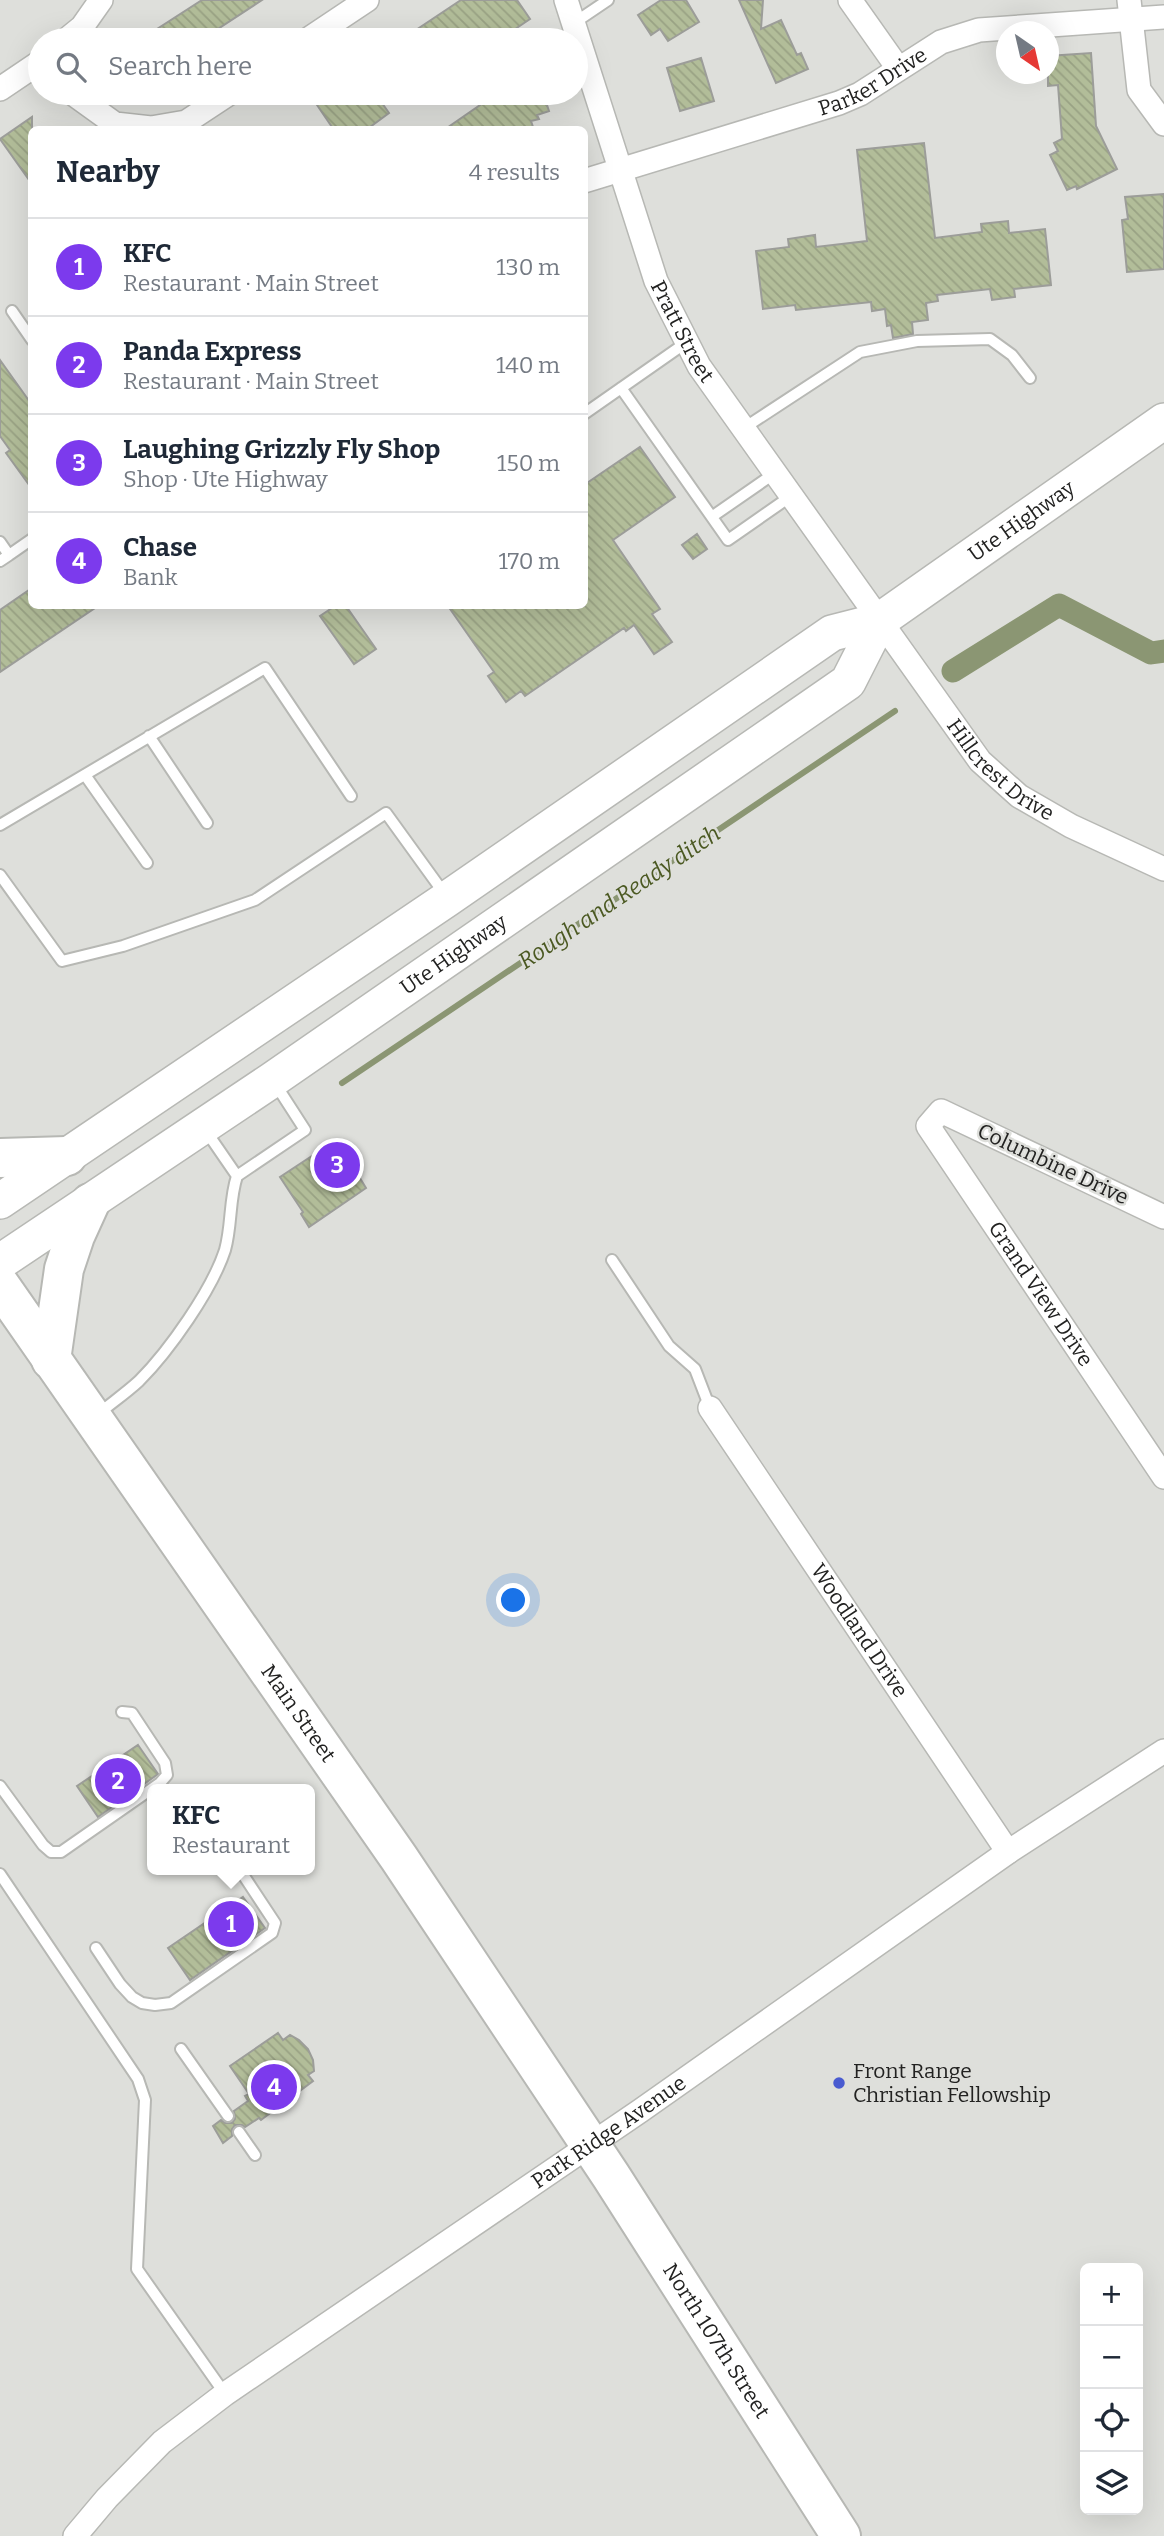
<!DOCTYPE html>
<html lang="en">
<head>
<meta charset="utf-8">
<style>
	:root { --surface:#fff; --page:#f2f2f3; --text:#1f2937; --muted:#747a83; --line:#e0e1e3; --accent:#7c3aed }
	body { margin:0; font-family:Bitter,serif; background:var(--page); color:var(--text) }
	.controls { position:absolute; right:21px; bottom:21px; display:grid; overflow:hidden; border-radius:10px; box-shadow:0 7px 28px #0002 }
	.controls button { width:63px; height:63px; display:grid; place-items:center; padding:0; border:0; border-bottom:2px solid var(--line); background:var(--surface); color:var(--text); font:35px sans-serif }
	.compass { position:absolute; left:996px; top:21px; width:63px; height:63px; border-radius:50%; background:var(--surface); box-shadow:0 7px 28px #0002; rotate:146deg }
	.you { position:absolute; left:514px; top:1601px; width:24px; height:24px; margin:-18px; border:5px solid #fff; border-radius:50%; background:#1a73e8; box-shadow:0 0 0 10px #1a73e833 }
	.badge { display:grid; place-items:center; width:46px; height:46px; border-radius:50%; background:var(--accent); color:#fff; font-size:23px; font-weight:700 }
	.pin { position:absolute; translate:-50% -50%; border:4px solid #fff; box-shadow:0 2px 7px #0006 }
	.popup { position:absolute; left:147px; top:1784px; width:168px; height:91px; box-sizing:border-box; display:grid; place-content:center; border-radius:10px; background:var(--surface); filter:drop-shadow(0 2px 5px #0005); font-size:23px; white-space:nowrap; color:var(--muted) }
	.popup b { font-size:26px; color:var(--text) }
	.popup::after { content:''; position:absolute; left:50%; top:100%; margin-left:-14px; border:14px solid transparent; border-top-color:var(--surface) }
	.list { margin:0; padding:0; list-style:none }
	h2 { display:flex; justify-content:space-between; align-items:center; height:91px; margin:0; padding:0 28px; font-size:30px }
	h2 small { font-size:23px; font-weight:400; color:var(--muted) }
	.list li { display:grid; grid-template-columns:46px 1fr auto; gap:21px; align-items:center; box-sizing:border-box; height:98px; padding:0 28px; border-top:2px solid var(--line) }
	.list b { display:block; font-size:26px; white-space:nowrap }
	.list p { margin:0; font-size:23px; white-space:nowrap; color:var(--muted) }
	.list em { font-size:23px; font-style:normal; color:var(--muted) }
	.icon { flex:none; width:38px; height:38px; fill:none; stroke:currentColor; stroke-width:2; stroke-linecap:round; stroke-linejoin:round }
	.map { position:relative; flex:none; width:1164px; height:2536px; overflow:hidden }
	.search { position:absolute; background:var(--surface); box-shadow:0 7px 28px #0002; left:28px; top:28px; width:560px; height:77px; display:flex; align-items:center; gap:18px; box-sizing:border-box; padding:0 24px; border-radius:38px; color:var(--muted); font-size:26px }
	.panel { position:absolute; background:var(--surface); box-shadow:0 7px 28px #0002; left:28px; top:126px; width:560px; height:483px; border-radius:10px }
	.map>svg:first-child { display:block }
</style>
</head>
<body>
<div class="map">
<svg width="1164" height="2536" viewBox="0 0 1164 2536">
	<defs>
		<pattern id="building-back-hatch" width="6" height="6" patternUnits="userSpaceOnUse" patternTransform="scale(1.75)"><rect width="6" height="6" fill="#b2bd99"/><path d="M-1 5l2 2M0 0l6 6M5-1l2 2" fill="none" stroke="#99a284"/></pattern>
	</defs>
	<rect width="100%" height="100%" fill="#dedfdb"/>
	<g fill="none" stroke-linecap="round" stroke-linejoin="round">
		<path stroke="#8b9673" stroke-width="6" d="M342,1083L895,711"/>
		<path stroke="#8b9673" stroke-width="23" d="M953,671L1059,605L1151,653L1164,651"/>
	</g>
	<path fill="url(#building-back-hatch)" stroke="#9c9d99" stroke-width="2" d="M202,0H262L201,40H140Z
		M461,0H517L530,19L499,40H401Z
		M661,0H686L699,22L668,41L660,29L651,35L638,15Z
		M739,0H763L761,29L781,20L797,55L801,53L808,69L776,83Z
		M1091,53L1096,126L1117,169L1077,189L1076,186L1067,190L1050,155L1058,151L1054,143L1062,139L1058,85L1048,86V56Z
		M701,58L714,101L680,111L667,68Z
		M322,93H375L389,113L366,130H334L313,99Z
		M514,93H543L549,111L537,115L539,119L531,121L534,130H444L486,101Z
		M32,117V184L0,139Z
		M924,143L935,238L982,232L981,224L1008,221L1009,233L1045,229L1051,285L1014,289L1015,297L992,300L990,289L937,295L938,301L926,303L928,320L912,322L913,334L893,338L891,325L887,326L885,309L872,311L871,302L796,310L795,305L763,309L756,251L789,247L788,239L815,235L816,247L867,241L857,150Z
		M1164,194V269L1127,272L1122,220L1128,219L1125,197Z
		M0,360L32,405V489L6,453L10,450L0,436Z
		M640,447L675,497L613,540L660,609L652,614L672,642L654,654L634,625L626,631L624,628L525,696L521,691L506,702L488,676L494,672L448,606H584V485Z
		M697,534L707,549L693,559L682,545Z
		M32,588V606H98L0,672V610Z
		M335,606H346L376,649L354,664L320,616Z
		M333,1142L336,1146L339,1144L366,1188L309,1227L301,1214L303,1212L280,1177Z
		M138,1745L158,1774L98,1817L77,1786Z
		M243,1897L265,1928L190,1980L168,1948Z
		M278,2033L283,2040L290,2035L299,2040L308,2049L313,2060L314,2071L308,2075L313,2081L261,2120L259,2118L245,2127L242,2125H235L232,2129V2136L223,2143L213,2126L221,2120L225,2123H232L235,2119L234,2111L248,2101L245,2096L249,2094L230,2066Z"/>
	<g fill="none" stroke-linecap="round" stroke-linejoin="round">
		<g stroke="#b7b8b4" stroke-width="14">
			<path id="lane" d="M574,23L608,0
				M12,311L32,340
				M621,388L728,540L791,496
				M584,414L687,342
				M744,428L860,352L917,341L990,339L1012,355L1030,378
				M713,516L775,473
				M0,542L9,555L0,561
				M9,555L32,539
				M149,736L207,823
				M85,775L147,863
				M0,825L265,668L351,796
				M0,875L62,961L123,946L255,900L386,813L446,896
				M206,1131L237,1176L305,1130L276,1085
				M612,1260L669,1346L695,1369L710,1408
				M97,1415C110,1404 126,1393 139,1381C169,1351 212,1290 225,1250C232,1225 229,1200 237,1176
				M0,1786L43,1845L51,1852H61L160,1783L167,1775L165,1763L132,1713L122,1712
				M0,1874L138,2079L145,2100L137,2269L225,2394
				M96,1948L120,1984L132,1997L142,2003L155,2005L171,2003L272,1933L275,1923L240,1870
				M181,2049L228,2116
				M239,2132L255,2155"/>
		</g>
		<g stroke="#b7b8b4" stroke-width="26">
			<g id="street">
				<path id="s1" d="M566,0L656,281L699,366L980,761L1019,796L1071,826L1164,869"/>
				<path d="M850,0L898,68"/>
				<path d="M1129,0L1139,90L1164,124"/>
				<path d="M66,40L82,27L101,0"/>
				<path d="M307,40L367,0"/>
				<path d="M0,89L40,62"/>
				<path d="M72,93L115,124L151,128L186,122L230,93"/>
				<path id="s2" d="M584,181L839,103L860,94L941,42L979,30L1164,17"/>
				<path id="s3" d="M1164,1217L941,1111L928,1126L1164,1477"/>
				<path id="s4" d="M710,1408L1008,1852"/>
				<path id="s5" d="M75,2536L107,2498L162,2442L225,2394L640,2111L1008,1852L1164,1751"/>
			</g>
		</g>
		<g stroke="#b7b8b4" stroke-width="38">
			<g id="primary">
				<path id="s6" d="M0,1201L447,899L832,633L879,621L1164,421"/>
				<path id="s7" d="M0,1262L272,1080L848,682L879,621"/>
			</g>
		</g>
		<g stroke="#b7b8b4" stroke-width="42">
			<g id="highway">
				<path d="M0,1158L67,1156"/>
				<path id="s8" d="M0,1285L399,1858L611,2176L841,2536"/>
				<path d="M51,1360L64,1269L75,1236L90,1203"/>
			</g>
		</g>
		<use href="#lane" stroke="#fff" stroke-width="10"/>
		<use href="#street" stroke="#fff" stroke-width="23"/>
		<use href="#primary" stroke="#fff" stroke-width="35"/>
		<use href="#highway" stroke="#fff" stroke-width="38"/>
	</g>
	<circle fill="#495bd0" stroke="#dedfdb" stroke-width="2.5" cx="839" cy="2083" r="7"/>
	<g text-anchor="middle" stroke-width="5" stroke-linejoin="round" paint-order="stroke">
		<g font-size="21" fill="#222221" stroke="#dedfdb">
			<text dy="7" stroke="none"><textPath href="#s2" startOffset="306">Parker Drive</textPath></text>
			<text dy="7" stroke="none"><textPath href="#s1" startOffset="352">Pratt Street</textPath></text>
			<text dy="7" stroke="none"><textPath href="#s6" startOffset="1230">Ute Highway</textPath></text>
			<text dy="7" stroke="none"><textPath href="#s1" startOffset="896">Hillcrest Drive</textPath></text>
			<text dy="7" stroke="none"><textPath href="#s7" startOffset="548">Ute Highway</textPath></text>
			<text transform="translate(1053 1164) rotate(25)" y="7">Columbine Drive</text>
			<text dy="7" stroke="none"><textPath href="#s3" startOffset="469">Grand View Drive</textPath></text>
			<text dy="7" stroke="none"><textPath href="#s4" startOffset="268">Woodland Drive</textPath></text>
			<text dy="7" stroke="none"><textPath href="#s8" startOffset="522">Main Street</textPath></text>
			<text dy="7" stroke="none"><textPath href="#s5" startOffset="672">Park Ridge Avenue</textPath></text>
			<text dy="7" stroke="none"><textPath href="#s8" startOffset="1276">North 107th Street</textPath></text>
		</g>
		<g font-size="21" fill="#222221" stroke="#dedfdb" text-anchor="start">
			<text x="853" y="2078">Front Range<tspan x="853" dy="24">Christian Fellowship</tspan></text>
		</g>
		<g font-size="23" font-style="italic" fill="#4b5922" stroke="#dedfdb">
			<text transform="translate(619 897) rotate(-34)" y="8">Rough and Ready ditch</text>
		</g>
	</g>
</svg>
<div class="controls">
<button>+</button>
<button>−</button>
<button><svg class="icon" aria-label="locate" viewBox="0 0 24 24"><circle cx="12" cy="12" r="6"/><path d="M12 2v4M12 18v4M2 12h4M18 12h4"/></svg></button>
<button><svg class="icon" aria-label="layers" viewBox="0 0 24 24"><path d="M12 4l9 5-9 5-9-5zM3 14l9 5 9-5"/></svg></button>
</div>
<svg class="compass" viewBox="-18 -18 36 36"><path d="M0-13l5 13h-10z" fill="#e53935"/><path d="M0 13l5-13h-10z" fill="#747a83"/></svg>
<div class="you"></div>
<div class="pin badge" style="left:231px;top:1924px">1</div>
<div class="popup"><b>KFC</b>Restaurant</div>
<div class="pin badge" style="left:118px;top:1781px">2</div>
<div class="pin badge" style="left:337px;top:1165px">3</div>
<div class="pin badge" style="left:274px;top:2087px">4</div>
<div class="search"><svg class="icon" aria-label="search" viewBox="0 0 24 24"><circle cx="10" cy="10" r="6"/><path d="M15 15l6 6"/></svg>Search here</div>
<section class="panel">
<h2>Nearby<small>4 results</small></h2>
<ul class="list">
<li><span class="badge">1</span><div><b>KFC</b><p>Restaurant · Main Street</p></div><em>130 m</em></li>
<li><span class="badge">2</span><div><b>Panda Express</b><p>Restaurant · Main Street</p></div><em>140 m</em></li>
<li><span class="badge">3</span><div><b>Laughing Grizzly Fly Shop</b><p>Shop · Ute Highway</p></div><em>150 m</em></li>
<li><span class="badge">4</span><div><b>Chase</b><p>Bank</p></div><em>170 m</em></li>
</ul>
</section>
</div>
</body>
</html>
